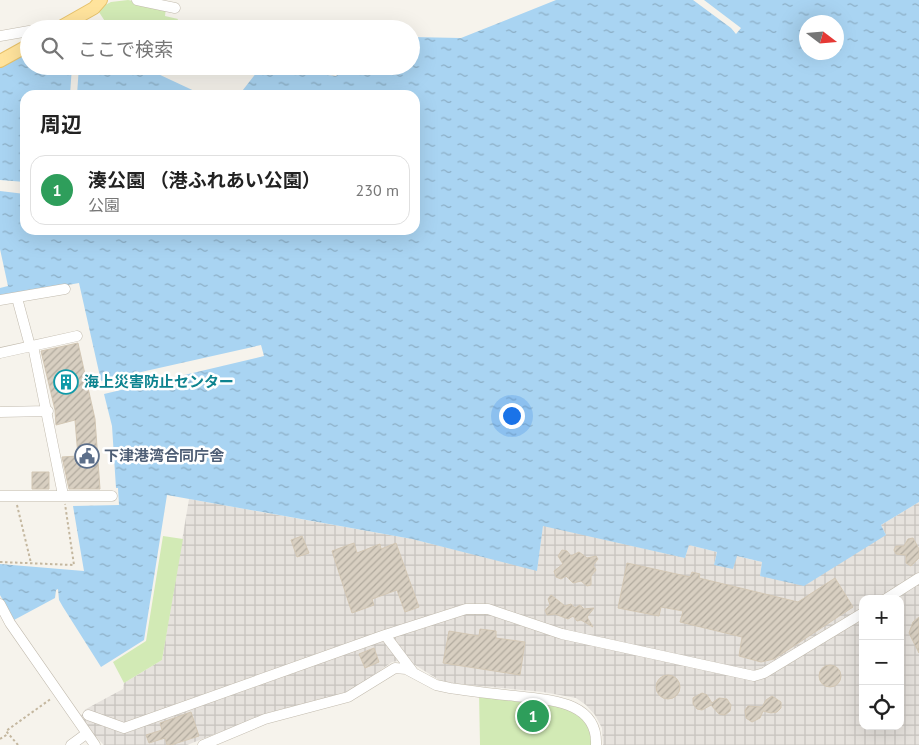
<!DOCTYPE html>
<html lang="ja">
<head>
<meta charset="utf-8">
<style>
	:root { --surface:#fff; --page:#f6f6f6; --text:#222; --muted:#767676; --line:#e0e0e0; --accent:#111827 }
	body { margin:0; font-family:"PT Sans","Noto Sans JP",sans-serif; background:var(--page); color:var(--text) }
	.controls { position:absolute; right:15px; bottom:15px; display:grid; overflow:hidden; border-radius:10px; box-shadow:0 5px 20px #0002 }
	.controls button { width:45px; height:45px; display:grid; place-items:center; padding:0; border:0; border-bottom:1px solid var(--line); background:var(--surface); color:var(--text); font:25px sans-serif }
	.compass { position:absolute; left:799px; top:15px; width:45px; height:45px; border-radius:50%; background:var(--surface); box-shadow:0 5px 20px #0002; rotate:106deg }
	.you { position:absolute; left:511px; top:415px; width:18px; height:18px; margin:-12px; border:4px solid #fff; border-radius:50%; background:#1a73e8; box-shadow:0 0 0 8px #1a73e833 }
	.badge { display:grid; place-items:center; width:32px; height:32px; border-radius:50%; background:var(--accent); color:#fff; font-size:16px; font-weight:700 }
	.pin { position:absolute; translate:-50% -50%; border:2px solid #fff; box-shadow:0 1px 5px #0006 }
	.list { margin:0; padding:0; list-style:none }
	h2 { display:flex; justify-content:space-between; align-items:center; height:65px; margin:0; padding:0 20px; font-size:21px }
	h2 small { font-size:16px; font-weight:400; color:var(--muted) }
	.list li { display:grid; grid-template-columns:32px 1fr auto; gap:15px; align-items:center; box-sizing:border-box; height:70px; margin:0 10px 10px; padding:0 10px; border:1px solid var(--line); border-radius:15px }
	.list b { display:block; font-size:19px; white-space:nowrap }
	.list p { margin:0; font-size:16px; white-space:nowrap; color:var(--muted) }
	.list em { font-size:16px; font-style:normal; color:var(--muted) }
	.icon { flex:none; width:28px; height:28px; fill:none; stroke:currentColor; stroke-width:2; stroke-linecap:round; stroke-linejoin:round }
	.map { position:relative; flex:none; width:919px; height:745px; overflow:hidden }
	.search { position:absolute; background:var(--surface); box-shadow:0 5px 20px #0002; left:20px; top:20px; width:400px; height:55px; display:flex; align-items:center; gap:12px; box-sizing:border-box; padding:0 18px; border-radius:28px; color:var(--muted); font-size:19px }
	.panel { position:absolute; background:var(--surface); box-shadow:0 5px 20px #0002; left:20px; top:90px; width:400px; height:145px; border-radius:15px }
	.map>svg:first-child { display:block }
</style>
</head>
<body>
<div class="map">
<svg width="919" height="745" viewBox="0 0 919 745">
	<defs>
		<pattern id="industrial-grid" width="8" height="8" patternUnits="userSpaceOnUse" patternTransform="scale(1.25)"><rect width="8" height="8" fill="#e6e2dd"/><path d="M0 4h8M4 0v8" fill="none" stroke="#c7c3be"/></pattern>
		<pattern id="water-ripples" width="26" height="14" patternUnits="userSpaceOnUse" patternTransform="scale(1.25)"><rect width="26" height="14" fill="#a9d4f2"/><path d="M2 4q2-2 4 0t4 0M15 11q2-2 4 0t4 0" fill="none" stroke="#8caec5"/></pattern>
		<pattern id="building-hatch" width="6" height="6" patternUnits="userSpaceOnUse" patternTransform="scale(1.25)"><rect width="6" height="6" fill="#d8cfc1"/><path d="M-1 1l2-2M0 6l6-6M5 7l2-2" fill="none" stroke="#b1aa9e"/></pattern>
	</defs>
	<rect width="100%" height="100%" fill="#f6f3ec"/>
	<path fill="url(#industrial-grid)" fill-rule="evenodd" d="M189,499L412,539L537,570L543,525L685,558L689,545L717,552L714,565L736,556L762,562L760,576L886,535L881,525L919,502V745H603L602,728L595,715L586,705L576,698L543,692L448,683L439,680L415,665L398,661L392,662L347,694L271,712L187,745H104L94,735L81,716L86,709L123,689L124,683L162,660ZM863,599H900V726H863Z"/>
	<path fill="#d2eab5" d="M128,0L166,8L165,16L178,19L174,29H110L97,9L111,2Z
		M163,536L183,539L162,660L124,683L113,662L146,641Z
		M479,692L559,702L583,713L596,745H480Z"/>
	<path fill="url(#water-ripples)" fill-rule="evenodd" d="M556,0H919V502L881,525L886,535L804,586L760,576L762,562L737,556L733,569L714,565L717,552L689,545L685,558L543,526L537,571L412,539L167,495L144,640L101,667L63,607L59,600L58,589L56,590L55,598L14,620L0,595V564L84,571L73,506L119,505L118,488H116L112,426L104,394L264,356L261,345L101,381L79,283L0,297V288L8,286L0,249V191L25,194V230H415V95H239L261,67L336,76L346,66H411V37L461,38ZM806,22H836V52H806Z
		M29,51V66H72L70,95H25V182L0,180V67Z
		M79,66H141L203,95H77Z"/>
	<path fill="#f6f3ec" d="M693,0H704L741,28L736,34L731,28Z"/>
	<path fill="url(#building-hatch)" stroke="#d3c7b4" d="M78,343L95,419L100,489H69L62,457L78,456L75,420L56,425L55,410L41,351Z
		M32,472H49V489H32Z
		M302,536L309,553L297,557L291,540Z
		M913,538L919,549V558L911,566L906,563V555L896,554L894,550L896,546H904L908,539Z
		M354,543L357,553L380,544L381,549L396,543L419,607L405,612L397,590L372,599L374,605L352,613L332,551Z
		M562,550L567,551L571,556L579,552L587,558L596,556L598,559L593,565L596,570L591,576V585L587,586L581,581L573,583L566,576L561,579L556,577L554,571L563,564L558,556Z
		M627,563L690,577L692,572L700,574L699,578L798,602L835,578L853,607L774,659L761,662L739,656L742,637L680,622L683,611L661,607L659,616L618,608Z
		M551,595L565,606L571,604L575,608L580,605L584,609L594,608L587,617L593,627L581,620L577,621L573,616L568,619L555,614L547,615L545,610L550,605L548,599Z
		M919,617V653L909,633L913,622Z
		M480,629L496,631V638L525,642L520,675L443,663L449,631L479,636Z
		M374,648L379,662L365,668L359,654Z
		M819 676a11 11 0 1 1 22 0a11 11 0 1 1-22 0Z
		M656 687a12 12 0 1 1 24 0a12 12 0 1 1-24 0Z
		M702,693L707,695L712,703L719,698L727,699L731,705L730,711L725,715L719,714L711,705L702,710L697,709L693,704V698Z
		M772,696L781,702V708L777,712L771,713L763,711L760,718L752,722L746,718L745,710L748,706L762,707L766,700Z
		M191,712L199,736L171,745H167L165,738L149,743L146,735L162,730L160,723Z"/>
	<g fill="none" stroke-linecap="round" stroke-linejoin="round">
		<g stroke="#c2bbae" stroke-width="11">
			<path id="minor" d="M137,0L175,8
				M0,36L29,31
				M17,298L30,346
				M0,300L65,289
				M33,346L63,495
				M0,353L77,336
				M0,412L48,411
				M0,496H112
				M886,599L919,578
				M0,604L10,623L95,745
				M385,635L413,672
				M88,715L124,728L385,635L466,609H488L562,634L754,676L764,673L863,613
				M71,745L86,734
				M203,745L265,719L348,697L395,668L406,669L436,685L450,688C472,691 493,694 515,696C547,700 598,700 596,745"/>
		</g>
		<g stroke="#e6c16a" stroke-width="14">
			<path id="major" d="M57,29L94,8L101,0
				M0,61L29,45"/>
		</g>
		<path stroke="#c4b79f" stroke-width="2" stroke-dasharray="2.5 2.5" stroke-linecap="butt" d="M17,505L31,563
			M0,562L74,565L65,504
			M0,739L8,734
			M18,745L6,731L52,698"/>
		<use href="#minor" stroke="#fff" stroke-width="10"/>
		<use href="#major" stroke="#ffe39c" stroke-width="12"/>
	</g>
	<defs>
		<g id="building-ring" transform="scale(1.25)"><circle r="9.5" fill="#fff" stroke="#0f9aa8" stroke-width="1.5"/><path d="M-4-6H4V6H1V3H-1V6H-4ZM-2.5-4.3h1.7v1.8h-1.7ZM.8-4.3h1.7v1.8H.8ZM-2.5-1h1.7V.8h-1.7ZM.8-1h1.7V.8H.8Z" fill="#0f9aa8"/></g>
		<g id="civic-ring" transform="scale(1.25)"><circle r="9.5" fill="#fff" stroke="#5c6f8a" stroke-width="1.5"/><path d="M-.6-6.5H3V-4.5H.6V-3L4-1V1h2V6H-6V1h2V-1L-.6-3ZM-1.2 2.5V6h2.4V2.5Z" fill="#5c6f8a"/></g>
	</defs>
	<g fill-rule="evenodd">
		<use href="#building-ring" x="66" y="382"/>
		<use href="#civic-ring" x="87" y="456"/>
	</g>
	<g text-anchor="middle" stroke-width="5" stroke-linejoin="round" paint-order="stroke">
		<g font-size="15" font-weight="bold" fill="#0d838f" stroke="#fff" text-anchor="start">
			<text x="84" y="387">海上災害防止センター</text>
		</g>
		<g font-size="15" font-weight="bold" fill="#4e5e75" stroke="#fff" text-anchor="start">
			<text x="104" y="461">下津港湾合同庁舎</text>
		</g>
	</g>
</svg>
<div class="controls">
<button>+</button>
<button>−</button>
<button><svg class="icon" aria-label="locate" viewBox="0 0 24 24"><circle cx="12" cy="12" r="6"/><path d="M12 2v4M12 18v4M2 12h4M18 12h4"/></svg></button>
</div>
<svg class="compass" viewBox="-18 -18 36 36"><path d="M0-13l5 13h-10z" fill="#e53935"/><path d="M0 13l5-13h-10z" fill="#767676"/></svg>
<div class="you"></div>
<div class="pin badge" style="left:533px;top:716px;background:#2e9e5b">1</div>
<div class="search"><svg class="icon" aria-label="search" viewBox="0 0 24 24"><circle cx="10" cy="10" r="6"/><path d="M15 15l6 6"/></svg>ここで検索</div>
<section class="panel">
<h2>周辺<small></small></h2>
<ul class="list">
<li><span class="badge" style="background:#2e9e5b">1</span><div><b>湊公園 （港ふれあい公園）</b><p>公園</p></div><em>230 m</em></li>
</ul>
</section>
</div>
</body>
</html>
